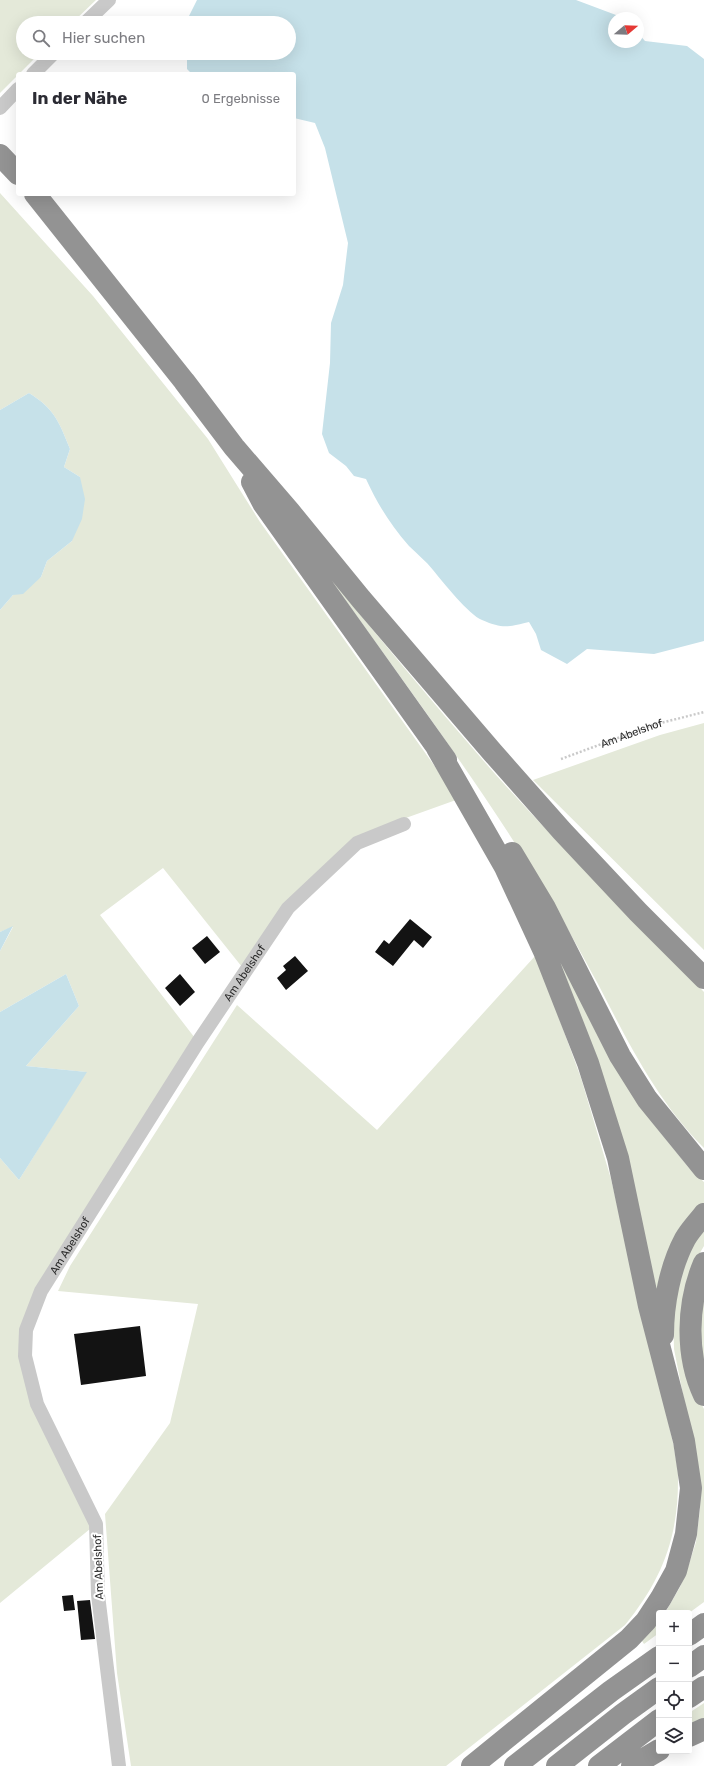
<!DOCTYPE html>
<html lang="de">
<head>
<meta charset="utf-8">
<style>
	:root { --surface:#fff; --page:#f2f2f3; --text:#2b2b33; --muted:#7c7c81; --line:#e1e1e2 }
	body { margin:0; font-family:Rubik,sans-serif; background:var(--page); color:var(--text) }
	.controls { position:absolute; right:12px; bottom:12px; display:grid; overflow:hidden; border-radius:4px; box-shadow:0 4px 16px #0002 }
	.controls button { width:36px; height:36px; display:grid; place-items:center; padding:0; border:0; border-bottom:1px solid var(--line); background:var(--surface); color:var(--text); font:20px sans-serif }
	.compass { position:absolute; left:608px; top:12px; width:36px; height:36px; border-radius:50%; background:var(--surface); box-shadow:0 4px 16px #0002; rotate:71deg }
	.list { margin:0; padding:0; list-style:none }
	h2 { display:flex; justify-content:space-between; align-items:center; height:52px; margin:0; padding:0 16px; font-size:17px }
	h2 small { font-size:13px; font-weight:400; color:var(--muted) }
	.icon { flex:none; width:22px; height:22px; fill:none; stroke:currentColor; stroke-width:2; stroke-linecap:round; stroke-linejoin:round }
	.map { position:relative; flex:none; width:704px; height:1766px; overflow:hidden }
	.search { position:absolute; background:var(--surface); box-shadow:0 4px 16px #0002; left:16px; top:16px; width:280px; height:44px; display:flex; align-items:center; gap:10px; box-sizing:border-box; padding:0 14px; border-radius:22px; color:var(--muted); font-size:15px }
	.panel { position:absolute; background:var(--surface); box-shadow:0 4px 16px #0002; left:16px; top:72px; width:280px; height:124px; border-radius:4px }
	.map>svg:first-child { display:block }
</style>
</head>
<body>
<div class="map">
<svg width="704" height="1766" viewBox="0 0 704 1766">
	<rect width="100%" height="100%" fill="#fff"/>
	<path fill="#e4e9d9" d="M0,0H96L72,23H23V53H40L0,93Z
		M0,193L93,296L208,439L260,522L436,768L456,800L403,819L357,843L288,908L246,972L163,868L100,915L198,1042L41,1291L26,1330L37,1404L96,1524L0,1603V1158L19,1180L86,1072L26,1066L79,1006L66,974L0,1012V951L13,927L0,932V610L13,595L41,577L47,561L72,541L80,477L64,467L70,449C59,422 55,409 29,393L0,410Z
		M321,566C378,637 436,707 496,775C563,850 634,920 704,992V1148C657,1101 628,1042 598,984C582,955 567,926 549,898C480,783 399,676 321,566Z
		M704,723V950L533,780L660,735Z
		M547,933L660,1132L689,1168L704,1182V1205L659,1307Z
		M536,955L581,1078L611,1179L674,1447C675,1458 679,1470 678,1481C678,1539 661,1581 625,1625L446,1766H131L117,1673L105,1514L170,1423L198,1304L58,1291L70,1266L237,1005L377,1130Z
		M704,1226V1246L698,1256L697,1395L704,1409V1602L689,1613H665L680,1587L689,1564L696,1542L700,1509V1481L674,1349L673,1309L687,1250Z
		M704,1280V1373L699,1353Z
		M659,1621V1633L644,1644L642,1641Z
		M704,1703V1723L689,1729V1713Z"/>
	<path fill="#c6e1e9" d="M197,0H576L624,18H614V42H638V33L645,41L687,46L704,59V641L654,654L587,649L567,664L541,650L536,634L529,622C508,627 503,629 482,620C469,615 443,582 433,570C426,561 417,554 409,546C390,524 378,505 366,479L354,476L346,466L329,453L322,434L330,363L331,323L343,285L348,243L325,148L315,123L294,118V74H192L187,69V53H289V23H187V20Z
		M29,393C55,409 59,422 70,449L64,467L80,477L85,499L82,519L72,541L47,561L41,577L23,594L13,595L0,610V410Z
		M13,926L0,951V932Z
		M66,974L79,1006L26,1066L87,1072L19,1180L0,1158V1012Z"/>
	<path fill="#131313" d="M410,919L432,937L423,948L414,940L393,966L375,952L384,940L389,944Z
		M207,936L220,952L205,964L192,948Z
		M295,956L308,971L286,990L277,978L286,970L283,966Z
		M180,974L195,992L180,1006L165,988Z
		M140,1326L146,1376L81,1385L74,1334Z
		M73,1595L75,1610L64,1611L62,1596Z
		M90,1600L95,1639L81,1640L77,1601Z"/>
	<g fill="none" stroke-linecap="round" stroke-linejoin="round">
		<path stroke="#c9c9c9" stroke-width="2.5" stroke-dasharray="2 2" stroke-linecap="butt" id="s1" d="M561,759L653,725L704,712"/>
		<g stroke="#c9c9c9" stroke-width="14">
			<path d="M85,23L109,0"/>
			<path d="M33,74L54,53"/>
			<path d="M0,108L18,89"/>
			<path id="s2" d="M119,1766L98,1595L96,1524L37,1404L25,1356L26,1330L41,1291L198,1042L288,908L357,843L404,824"/>
		</g>
		<path stroke="#939393" stroke-width="22" d="M0,155L18,174
			M35,194L184,381L234,447L290,512L361,599L493,753L562,831L638,912L704,978
			M252,482L263,503L446,760
			M437,748L505,867L544,951L588,1063L618,1158L649,1306L684,1441L691,1488L686,1534L676,1571L661,1598L646,1621L629,1639L472,1766
			M512,853L545,908L620,1056L647,1099L704,1169
			M704,1263C687,1303 685,1355 704,1395
			M663,1335C663,1304 670,1267 685,1239C690,1230 698,1222 704,1214
			M689,1635L704,1624
			M689,1667L704,1656
			M689,1697L704,1687
			M689,1736L704,1729
			M515,1766L611,1691L659,1657
			M557,1766L623,1714L659,1688
			M599,1766L659,1720
			M632,1766L659,1750"/>
	</g>
	<g text-anchor="middle" stroke-width="4" stroke-linejoin="round" paint-order="stroke">
		<g font-size="11" fill="#2c2c2c" stroke="#fff">
			<text dy="4" stroke="none"><textPath href="#s1" startOffset="75">Am Abelshof</textPath></text>
			<text dy="4" stroke="none"><textPath href="#s2" startOffset="872">Am Abelshof</textPath></text>
			<text dy="4" stroke="none"><textPath href="#s2" startOffset="548">Am Abelshof</textPath></text>
			<text transform="translate(98 1567) rotate(-92)" y="4">Am Abelshof</text>
		</g>
	</g>
</svg>
<div class="controls">
<button>+</button>
<button>−</button>
<button><svg class="icon" aria-label="locate" viewBox="0 0 24 24"><circle cx="12" cy="12" r="6"/><path d="M12 2v4M12 18v4M2 12h4M18 12h4"/></svg></button>
<button><svg class="icon" aria-label="layers" viewBox="0 0 24 24"><path d="M12 4l9 5-9 5-9-5zM3 14l9 5 9-5"/></svg></button>
</div>
<svg class="compass" viewBox="-18 -18 36 36"><path d="M0-13l5 13h-10z" fill="#e53935"/><path d="M0 13l5-13h-10z" fill="#7c7c81"/></svg>
<div class="search"><svg class="icon" aria-label="search" viewBox="0 0 24 24"><circle cx="10" cy="10" r="6"/><path d="M15 15l6 6"/></svg>Hier suchen</div>
<section class="panel">
<h2>In der Nähe<small>0 Ergebnisse</small></h2>
<ul class="list">
</ul>
</section>
</div>
</body>
</html>
